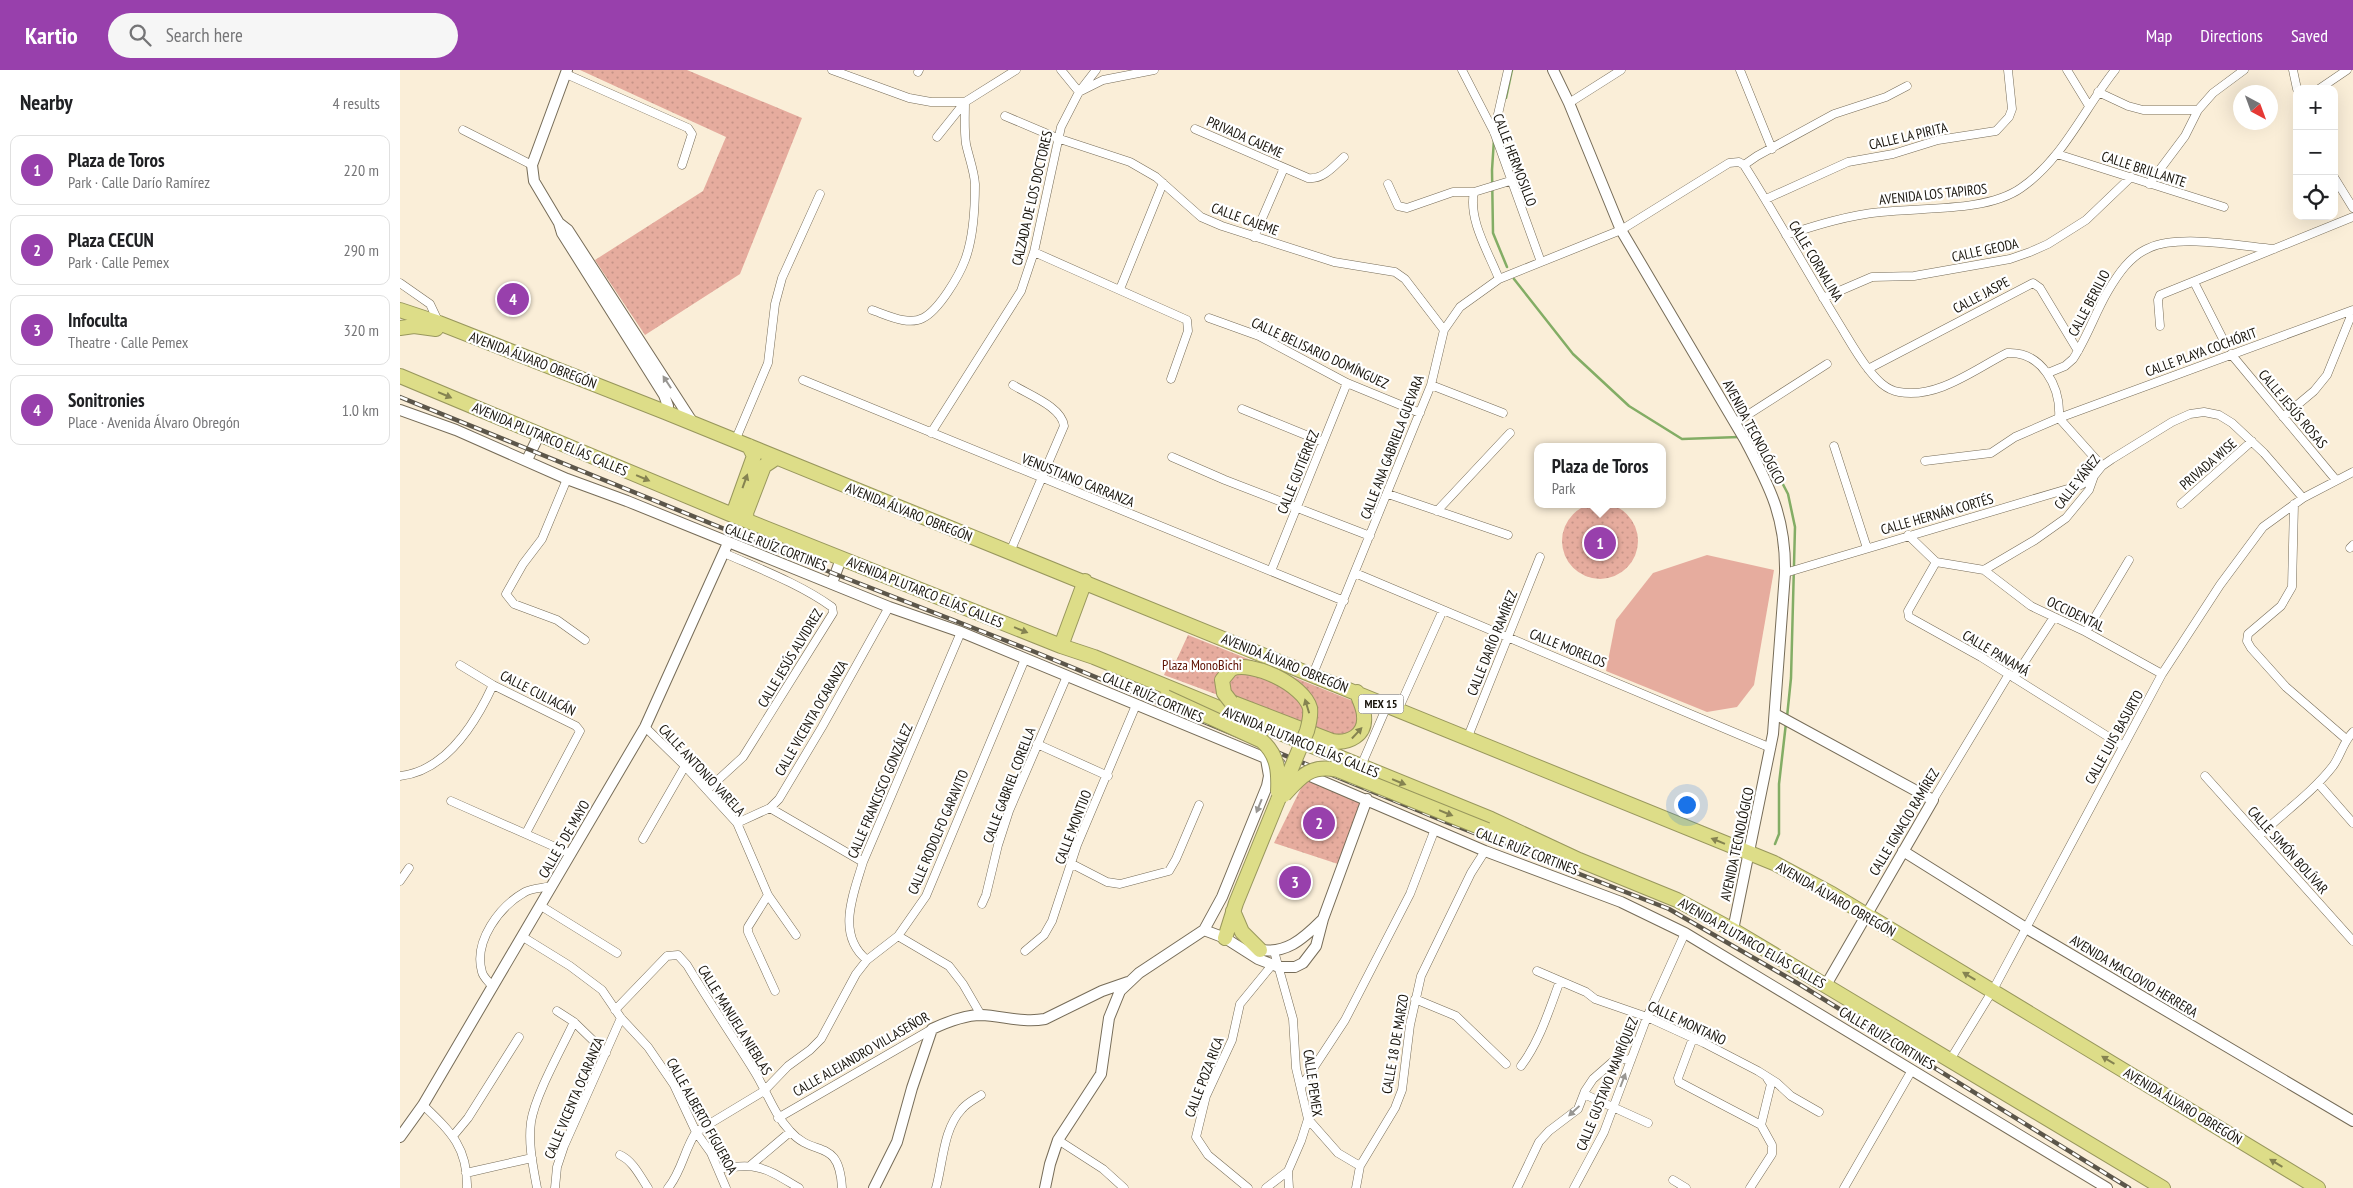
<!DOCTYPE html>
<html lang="en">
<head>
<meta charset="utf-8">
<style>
	:root { --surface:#fff; --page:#f6f6f6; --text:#202124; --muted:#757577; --line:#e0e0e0; --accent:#9840ac }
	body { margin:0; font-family:"PT Sans Narrow",sans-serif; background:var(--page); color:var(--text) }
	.controls { position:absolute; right:15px; top:15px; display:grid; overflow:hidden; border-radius:10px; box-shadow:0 5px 20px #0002 }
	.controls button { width:45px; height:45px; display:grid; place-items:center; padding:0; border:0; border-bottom:1px solid var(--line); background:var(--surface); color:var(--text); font:25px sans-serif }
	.compass { position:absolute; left:1833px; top:15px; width:45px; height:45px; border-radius:50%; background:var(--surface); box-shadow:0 5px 20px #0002; rotate:139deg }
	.you { position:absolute; left:1286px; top:734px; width:18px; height:18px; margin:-12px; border:4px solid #fff; border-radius:50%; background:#1a73e8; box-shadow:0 0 0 8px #1a73e833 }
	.badge { display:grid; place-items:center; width:32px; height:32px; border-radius:50%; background:var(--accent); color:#fff; font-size:16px; font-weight:700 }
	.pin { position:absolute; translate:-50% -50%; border:2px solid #fff; box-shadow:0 1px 5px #0006 }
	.popup { position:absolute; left:1134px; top:373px; width:132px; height:65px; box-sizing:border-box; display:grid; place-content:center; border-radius:10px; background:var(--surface); filter:drop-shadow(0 1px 4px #0005); font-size:16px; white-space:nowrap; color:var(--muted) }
	.popup b { font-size:19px; color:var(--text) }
	.popup::after { content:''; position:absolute; left:50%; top:100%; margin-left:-10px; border:10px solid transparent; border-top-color:var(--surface) }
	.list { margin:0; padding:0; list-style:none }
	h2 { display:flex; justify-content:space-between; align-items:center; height:65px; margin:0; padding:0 20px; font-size:21px }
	h2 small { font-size:16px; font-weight:400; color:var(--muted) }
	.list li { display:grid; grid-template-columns:32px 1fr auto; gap:15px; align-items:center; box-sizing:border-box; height:70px; margin:0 10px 10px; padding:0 10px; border:1px solid var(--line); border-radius:10px }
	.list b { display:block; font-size:19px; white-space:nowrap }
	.list p { margin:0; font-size:16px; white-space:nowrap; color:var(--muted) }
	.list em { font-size:16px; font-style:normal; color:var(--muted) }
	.icon { flex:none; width:28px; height:28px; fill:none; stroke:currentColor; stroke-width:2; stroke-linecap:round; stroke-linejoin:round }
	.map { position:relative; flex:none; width:1953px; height:1118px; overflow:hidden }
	header { display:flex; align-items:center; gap:30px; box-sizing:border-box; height:70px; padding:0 25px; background:var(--accent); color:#fff }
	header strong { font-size:24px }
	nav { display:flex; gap:28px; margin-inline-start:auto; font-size:18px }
	.search { width:350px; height:45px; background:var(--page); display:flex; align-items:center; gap:12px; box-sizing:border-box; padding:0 18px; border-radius:28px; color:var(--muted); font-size:19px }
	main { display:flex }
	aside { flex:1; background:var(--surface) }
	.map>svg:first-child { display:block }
</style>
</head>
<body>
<header>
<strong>Kartio</strong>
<div class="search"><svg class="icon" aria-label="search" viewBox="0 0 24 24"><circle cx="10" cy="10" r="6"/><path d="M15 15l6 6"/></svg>Search here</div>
<nav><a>Map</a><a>Directions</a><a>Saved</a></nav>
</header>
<main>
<aside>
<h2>Nearby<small>4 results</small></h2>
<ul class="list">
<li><span class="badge">1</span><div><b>Plaza de Toros</b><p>Park · Calle Darío Ramírez</p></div><em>220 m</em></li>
<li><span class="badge">2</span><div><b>Plaza CECUN</b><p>Park · Calle Pemex</p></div><em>290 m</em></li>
<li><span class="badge">3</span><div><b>Infoculta</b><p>Theatre · Calle Pemex</p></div><em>320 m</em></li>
<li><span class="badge">4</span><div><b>Sonitronies</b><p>Place · Avenida Álvaro Obregón</p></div><em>1.0 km</em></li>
</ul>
</aside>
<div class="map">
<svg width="1953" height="1118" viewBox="0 0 1953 1118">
	<defs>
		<pattern id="grass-dots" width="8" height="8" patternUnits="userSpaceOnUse" patternTransform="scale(1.25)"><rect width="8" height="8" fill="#e6ac9e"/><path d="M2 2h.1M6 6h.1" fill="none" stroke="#c59387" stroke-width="1.8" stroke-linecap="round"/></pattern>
	</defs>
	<rect width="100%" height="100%" fill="#faeed8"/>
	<path fill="url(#grass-dots)" d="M180,0H287L402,48L340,204L245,265L195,190L303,121L326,67Z
		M1162 471a38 38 0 1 1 76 0a38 38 0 1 1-76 0Z
		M788,565L953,631L958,639V660L940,670L764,605L771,589L776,591Z
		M905,710L961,733L938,794L874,773Z"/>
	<path fill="#e6ac9e" d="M1307,485L1374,500L1354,615L1337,637L1307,642L1206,601L1216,550L1253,503Z"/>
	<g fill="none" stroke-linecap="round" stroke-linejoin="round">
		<path stroke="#83ad65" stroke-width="2.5" d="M1106,28L1112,0
			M1094,69L1092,100L1093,163L1107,197
			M1114,209L1173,284L1229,336L1282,369L1339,367
			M1347,367L1350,366L1375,399L1388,424L1395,457L1391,608L1387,647
			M1375,774L1379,764V714L1386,653"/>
		<g stroke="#766c58" stroke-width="9">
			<path id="street" d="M432,0L509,28L531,32H565
				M661,0L679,22L703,10L754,0
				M1062,0L1094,62L1141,192
				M1340,0L1372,79
				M1667,0L1689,36
				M1893,0L1897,19
				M518,2L519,0
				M166,4L288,58L292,64L282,95
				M1919,19L1947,0
				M1698,22L1728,36L1743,40H1798
				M1169,33L1221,0
				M605,46L657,68L730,92L756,107L801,147L822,156L934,192L995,202L1005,209L1044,260
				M795,59L908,108C923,110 934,96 944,87
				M63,60L132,95
				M1094,62L1108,0
				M537,67L565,32L616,0
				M1657,84L1824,137
				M1344,95C1377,147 1406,200 1438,252C1448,268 1457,285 1469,300C1477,310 1486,320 1499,322C1538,329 1575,299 1607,283C1642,281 1661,317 1659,348
				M1934,107L1953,138
				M988,114L998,136L1007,138L1053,122H1074L1110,111
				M1749,114L1785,66L1798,40L1813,23L1844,0
				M1074,122C1068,150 1089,183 1099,209
				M1366,129L1448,92L1493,84L1538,70L1596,61L1609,47L1612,39L1608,0
				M1386,165C1417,155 1449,145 1481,142C1523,137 1587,142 1621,118C1663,89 1684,39 1715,0
				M854,167L884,98
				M634,182L787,250L788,261L771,309
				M1794,212L1826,275
				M0,213L30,234L39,253
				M720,219L763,113
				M1423,228L1472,207L1514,206L1610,189L1630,182L1648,174L1686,150L1731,107
				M472,240C487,245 508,256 523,248C539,240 559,206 565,190C573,169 575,137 575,114C574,100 569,88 566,74C564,60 565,46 565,32
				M809,248L859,266L947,313L1020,343
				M1760,256L1758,230L1760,225L1953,147
				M1831,284L1936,410
				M1468,299L1633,213L1640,218L1678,281
				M1648,303L1665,296L1673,289C1687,268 1695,243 1708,221C1718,204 1730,186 1749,178C1779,164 1841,176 1874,179
				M403,310L944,531
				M1031,315L1103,343
				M842,339L923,372
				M1883,347L1914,321L1927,305L1953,241
				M1659,348L1702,396
				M1335,353L1427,294
				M531,363L621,221L634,182L661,57L679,22L696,0
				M335,371L368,293L375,234L382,208L420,124
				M1434,376L1467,478
				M772,387L825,410L970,466
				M1525,391L1591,383L1615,367L1659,348L1953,240
				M167,409L142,469L123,494L106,524L114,534L157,550L185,570
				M988,424L1108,465
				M1781,434L1852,371
				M1894,434L1892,517L1881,536L1848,564L1847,571L1851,578L1886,617L1946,669
				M1037,441L1110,363
				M1508,465L1536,492L1584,500L1635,470L1666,448L1689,420L1694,406L1702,396L1712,389L1772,352L1790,344L1804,342L1819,345L1832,353L1864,383L1903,428
				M1950,478L1953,475
				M610,482L664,356C662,337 629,325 613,315
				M1536,492L1508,541L1509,547L1581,587L1723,676
				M1584,500L1631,536L1686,562L1762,604
				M871,501L947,313
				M955,503L1371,678
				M1385,503L1681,415L1694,406
				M1686,562L1729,490
				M60,595L93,615L176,656L180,661L126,763
				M913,604L1031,315L1044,260L1060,237L1099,209L1221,160L1329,93L1339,92L1344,95L1357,86L1434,44L1486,27L1507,16
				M1614,608L1654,547
				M998,640L1043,540
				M245,657L285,696L337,753L368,825L396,865
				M1067,669L1140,487
				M637,674L708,706
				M961,696L987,636
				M0,706C46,701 76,652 93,615
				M1805,706L1953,871
				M1918,713L1953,753
				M307,720L343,687L433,543L432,537C400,514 360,499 324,483
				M1533,730L1609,604
				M51,731L171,784
				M370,738L463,792
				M337,753L370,738L379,729L422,657L489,537
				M1859,766C1883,743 1913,722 1933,696C1941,685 1943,672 1953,662
				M243,769L285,696
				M672,794L707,812L720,814L769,801L776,789L799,735
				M0,811L9,798
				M368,825L348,857V862L375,921
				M582,834L586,825L598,775L609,741L667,606
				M141,836L217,883
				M498,866L549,896L563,914L581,945
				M123,867L170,896L202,920L221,948L248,977L274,1015L296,1062L311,1083L326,1118
				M625,881L644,865L652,851L677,775L736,635
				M874,881L893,949L896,998L908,1049L901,1071L888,1101L889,1118
				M467,890C436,865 453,825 463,792L561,562
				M1137,901L1186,922L1195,929L1247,947L1304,973L1358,1001L1377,1013L1391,1026L1419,1042
				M93,917C89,912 83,907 82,902C73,871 100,836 125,822C132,818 144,818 152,816
				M1015,929L1056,946L1106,994
				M215,940L267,886L278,885L287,895C308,930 331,964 353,999C366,1019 373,1043 390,1061C414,1089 439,1066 442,1118
				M157,941L174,952L206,983
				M1293,968L1278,1008L1279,1012L1361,1055
				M1550,990L1593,920L1762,604L1820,515L1863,457L1903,428L1953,402
				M1121,996C1140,971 1149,940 1160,911
				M901,1017L945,950L1010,824L1035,759
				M1184,1024L1248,1053
				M23,1035C50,1061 68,1077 67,1118
				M378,1048L532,959
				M908,1049L938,1083L960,1096
				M53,1066L68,1048L119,967
				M658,1070L703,1099L724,1118
				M220,1085C233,1091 240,1106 248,1118
				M351,1095L390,1062
				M318,1099C359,1092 365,1098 399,1118
				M66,1103L132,1088
				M1273,1110L1286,1118
				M137,1118C133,1096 128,1074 131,1052C135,1025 162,978 174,952
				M155,1118L157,1097L164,1076L221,948
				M268,1118C282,1101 284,1080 296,1062L364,1021L388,996L410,980L421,969L456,904L467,890L498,866L526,826L625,589
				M536,1118C543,1093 543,1059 562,1039C567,1033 575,1029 581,1025
				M848,1118L808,1085L796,1067L806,1026L832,970L840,934L872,895
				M866,1118L888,1101
				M956,1118L960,1096L995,1038L1002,1020L1010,955L1021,906L1071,803L1085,781
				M1117,1118L1139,1072L1149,1061L1178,1039L1185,1021L1193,1009L1217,988L1231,990
				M1174,1118L1204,1062L1247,947L1285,863
				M1350,1118L1372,1084V1075L1361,1055L1371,1014L1367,1008
				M1444,1118L1512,1000"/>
		</g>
		<g stroke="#766c58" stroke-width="12">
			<path id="secondary" d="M167,0L132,95L134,111L159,153L162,163L264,325L268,336L265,342
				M1153,0L1169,33L1221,160L1345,370C1370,417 1386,448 1385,503L1373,664L1333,860
				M159,153L168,160L293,353
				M0,340L56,360L167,409L227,431L489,537L561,562L880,694
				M127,390L139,365
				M432,513L441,489
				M1375,644L1533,730L1426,915
				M903,703L1085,781L1221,832L1285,863L1707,1118
				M1503,781L1626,858L1953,1051
				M804,860L822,827L867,716L869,706L866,689
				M855,879C885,886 903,869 922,850
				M0,1067L23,1035L245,657L328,473
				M474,1118L497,1072L512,1018L532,959C547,952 564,945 581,945C603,946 623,953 645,949L702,921L728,912
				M645,1118L650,1094L658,1070L701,1004L709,948L720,921L739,903L804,860L825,868L858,889L879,897H895L903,893L916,876L923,849L967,729"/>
		</g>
		<g stroke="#98975d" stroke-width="16">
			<path id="highway" d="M0,240L39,253L265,342L1374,793L1432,824L1918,1118
				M0,258L14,256L36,259
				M0,306L330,444L661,576L694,587L1091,749L1179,790L1277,830L1333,860L1763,1118
				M330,444L335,439L354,386L349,376
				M347,451L346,443L364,396L376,388
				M661,576L685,511
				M831,632L932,671C949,674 966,665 964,646C964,638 959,630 957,622
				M1087,760L1117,769
				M833,841L842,862L860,880
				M825,868L836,833L878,730"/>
		</g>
		<use href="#street" stroke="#fff" stroke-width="8"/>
		<use href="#secondary" stroke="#fff" stroke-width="10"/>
		<use href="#highway" stroke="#dd8" stroke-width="14"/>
		<g stroke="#5c564a" stroke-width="4.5">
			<path id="rail" d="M0,327L435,504L635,582L1046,752L1269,839L1399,914L1729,1118"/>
		</g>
		<use href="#rail" stroke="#fff" stroke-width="2.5" stroke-dasharray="8" stroke-linecap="butt"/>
		<g stroke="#98975d" stroke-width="16" stroke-linecap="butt">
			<path id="highway-bridge" d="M766,627L862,671C878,685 879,702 878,722
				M831,632L824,623L822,610L831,599C852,590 904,615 910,638C911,646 909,654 907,661L878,730
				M884,725C901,706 911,694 938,700L1087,760"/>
		</g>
		<use href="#highway-bridge" stroke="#dd8" stroke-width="14"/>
	</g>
	<defs><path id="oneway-solid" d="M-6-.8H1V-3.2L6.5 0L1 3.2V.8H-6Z" transform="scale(1.25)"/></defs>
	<g fill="#989692">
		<use href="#oneway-solid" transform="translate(267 312) rotate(-123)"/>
		<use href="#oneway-solid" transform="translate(859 736) rotate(112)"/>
		<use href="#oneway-solid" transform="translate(1223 1010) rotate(-69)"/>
		<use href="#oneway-solid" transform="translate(1174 1041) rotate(137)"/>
	</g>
	<g fill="#858351">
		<use href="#oneway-solid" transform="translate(45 325) rotate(23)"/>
		<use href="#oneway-solid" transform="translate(243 408) rotate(23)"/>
		<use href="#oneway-solid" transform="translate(345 411) rotate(-70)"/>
		<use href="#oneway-solid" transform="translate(621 560) rotate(22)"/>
		<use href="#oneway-solid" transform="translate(907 636) rotate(-107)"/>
		<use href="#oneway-solid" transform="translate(957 663) rotate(-47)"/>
		<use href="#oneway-solid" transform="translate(999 712) rotate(22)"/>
		<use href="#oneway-solid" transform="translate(1046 743) rotate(22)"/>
		<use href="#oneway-solid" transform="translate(1318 771) rotate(-158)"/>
		<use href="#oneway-solid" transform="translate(1569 906) rotate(-149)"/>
		<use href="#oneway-solid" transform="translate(1708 990) rotate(-149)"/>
		<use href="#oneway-solid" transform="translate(1876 1093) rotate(-149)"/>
	</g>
	<g text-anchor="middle" stroke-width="4.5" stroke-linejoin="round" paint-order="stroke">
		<rect fill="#fff" stroke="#5e5b56" stroke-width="1" x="958.5" y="624.5" width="45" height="19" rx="4"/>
		<g font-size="12" font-weight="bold" fill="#19150d">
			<text x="981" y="638">MEX 15</text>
		</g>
		<g font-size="14" fill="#19150d" stroke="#fff">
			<text transform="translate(1508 66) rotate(-13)" y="5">CALLE LA PIRITA</text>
			<text transform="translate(845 67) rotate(24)" y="5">PRIVADA CAJEME</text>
			<text transform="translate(1115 90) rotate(69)" y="5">CALLE HERMOSILLO</text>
			<text transform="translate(1744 99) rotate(18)" y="5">CALLE BRILLANTE</text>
			<text transform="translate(1533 124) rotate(-6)" y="5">AVENIDA LOS TAPIROS</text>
			<text transform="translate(632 128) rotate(-77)" y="5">CALZADA DE LOS DOCTORES</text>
			<text transform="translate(845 149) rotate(20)" y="5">CALLE CAJEME</text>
			<text transform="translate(1585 180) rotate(-12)" y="5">CALLE GEODA</text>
			<text transform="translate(1416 191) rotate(59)" y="5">CALLE CORNALINA</text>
			<text transform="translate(1581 225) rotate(-28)" y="5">CALLE JASPE</text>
			<text transform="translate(1689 233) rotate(-62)" y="5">CALLE BERILIO</text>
			<text transform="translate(1801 282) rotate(-20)" y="5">CALLE PLAYA COCHÓRIT</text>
			<text transform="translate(920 283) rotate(25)" y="5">CALLE BELISARIO DOMÍNGUEZ</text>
			<text transform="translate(133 290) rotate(21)" y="5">AVENIDA ÁLVARO OBREGÓN</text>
			<text transform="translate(1893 339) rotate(50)" y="5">CALLE JESÚS ROSAS</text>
			<text transform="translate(1354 362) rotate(62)" y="5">AVENIDA TECNOLÓGICO</text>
			<text transform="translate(150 369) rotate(23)" y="5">AVENIDA PLUTARCO ELÍAS CALLES</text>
			<text transform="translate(992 377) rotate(-69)" y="5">CALLE ANA GABRIELA GUEVARA</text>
			<text transform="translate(1808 394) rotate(-41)" y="5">PRIVADA WISE</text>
			<text transform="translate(898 402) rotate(-68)" y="5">CALLE GUTIÉRREZ</text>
			<text transform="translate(678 410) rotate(22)" y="5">VENUSTIANO CARRANZA</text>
			<text transform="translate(1677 412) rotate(-52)" y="5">CALLE YÁÑEZ</text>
			<text transform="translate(509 442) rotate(22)" y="5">AVENIDA ÁLVARO OBREGÓN</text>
			<text transform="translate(1537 444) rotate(-16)" y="5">CALLE HERNÁN CORTÉS</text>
			<text transform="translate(376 477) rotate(21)" y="5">CALLE RUÍZ CORTINES</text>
			<text transform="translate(525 522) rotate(22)" y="5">AVENIDA PLUTARCO ELÍAS CALLES</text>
			<text transform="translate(1676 544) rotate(26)" y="5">OCCIDENTAL</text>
			<text transform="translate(1092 573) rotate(-68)" y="5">CALLE DARÍO RAMÍREZ</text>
			<text transform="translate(1168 578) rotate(22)" y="5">CALLE MORELOS</text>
			<text transform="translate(1596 583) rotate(31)" y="5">CALLE PANAMÁ</text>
			<text transform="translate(390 588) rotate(-59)" y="5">CALLE JESÚS ALVIDREZ</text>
			<text transform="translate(885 593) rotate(22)" y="5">AVENIDA ÁLVARO OBREGÓN</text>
			<text transform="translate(138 623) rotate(27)" y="5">CALLE CULIACÁN</text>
			<text transform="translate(753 627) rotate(23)" y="5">CALLE RUÍZ CORTINES</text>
			<text transform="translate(411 648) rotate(-60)" y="5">CALLE VICENTA OCARANZA</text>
			<text transform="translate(1714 667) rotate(-61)" y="5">CALLE LUIS BASURTO</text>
			<text transform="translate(901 672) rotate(22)" y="5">AVENIDA PLUTARCO ELÍAS CALLES</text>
			<text transform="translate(302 700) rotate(47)" y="5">CALLE ANTONIO VARELA</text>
			<text transform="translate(609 715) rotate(-69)" y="5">CALLE GABRIEL CORELLA</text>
			<text transform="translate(480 721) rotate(-67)" y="5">CALLE FRANCISCO GONZÁLEZ</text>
			<text transform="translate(1504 752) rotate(-59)" y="5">CALLE IGNACIO RAMÍREZ</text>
			<text transform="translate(673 757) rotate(-69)" y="5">CALLE MONTIJO</text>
			<text transform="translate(538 762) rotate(-67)" y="5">CALLE RODOLFO GARAVITO</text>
			<text transform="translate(164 769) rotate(-60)" y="5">CALLE 5 DE MAYO</text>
			<text transform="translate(1337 774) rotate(-78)" y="5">AVENIDA TECNOLÓGICO</text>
			<text transform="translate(1888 780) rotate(48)" y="5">CALLE SIMÓN BOLÍVAR</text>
			<text transform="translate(1127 781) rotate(21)" y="5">CALLE RUÍZ CORTINES</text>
			<text transform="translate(1436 829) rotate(30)" y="5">AVENIDA ÁLVARO OBREGÓN</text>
			<text transform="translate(1352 873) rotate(30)" y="5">AVENIDA PLUTARCO ELÍAS CALLES</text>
			<text transform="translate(1734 906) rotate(31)" y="5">AVENIDA MACLOVIO HERRERA</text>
			<text transform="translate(335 950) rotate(58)" y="5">CALLE MANUELA NIEBLAS</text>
			<text transform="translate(1287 953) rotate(25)" y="5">CALLE MONTAÑO</text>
			<text transform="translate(1487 968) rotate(31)" y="5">CALLE RUÍZ CORTINES</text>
			<text transform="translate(995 974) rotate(-80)" y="5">CALLE 18 DE MARZO</text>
			<text transform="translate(461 984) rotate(-30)" y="5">CALLE ALEJANDRO VILLASEÑOR</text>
			<text transform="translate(804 1007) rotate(-69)" y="5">CALLE POZA RICA</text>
			<text transform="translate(913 1013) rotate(82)" y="5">CALLE PEMEX</text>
			<text transform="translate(1207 1014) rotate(-68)" y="5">CALLE GUSTAVO MANRÍQUEZ</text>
			<text transform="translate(174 1028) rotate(-67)" y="5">CALLE VICENTA OCARANZA</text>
			<text transform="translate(1783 1036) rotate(31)" y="5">AVENIDA ÁLVARO OBREGÓN</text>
			<text transform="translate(302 1046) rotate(61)" y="5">CALLE ALBERTO FIGUEROA</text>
		</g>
		<g font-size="14" fill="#5e1202" stroke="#fff">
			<text x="802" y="600">Plaza MonoBichi</text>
		</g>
	</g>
</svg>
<div class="controls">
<button>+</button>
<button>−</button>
<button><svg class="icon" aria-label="locate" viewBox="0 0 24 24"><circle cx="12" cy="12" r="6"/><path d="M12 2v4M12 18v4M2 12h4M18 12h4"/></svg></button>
</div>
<svg class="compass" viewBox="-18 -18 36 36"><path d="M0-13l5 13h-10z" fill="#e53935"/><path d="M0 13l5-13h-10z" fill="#757577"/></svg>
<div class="you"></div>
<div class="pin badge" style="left:1200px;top:473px">1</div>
<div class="popup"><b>Plaza de Toros</b>Park</div>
<div class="pin badge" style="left:919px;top:753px">2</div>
<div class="pin badge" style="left:895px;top:812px">3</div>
<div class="pin badge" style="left:113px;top:229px">4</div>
</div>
</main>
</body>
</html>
